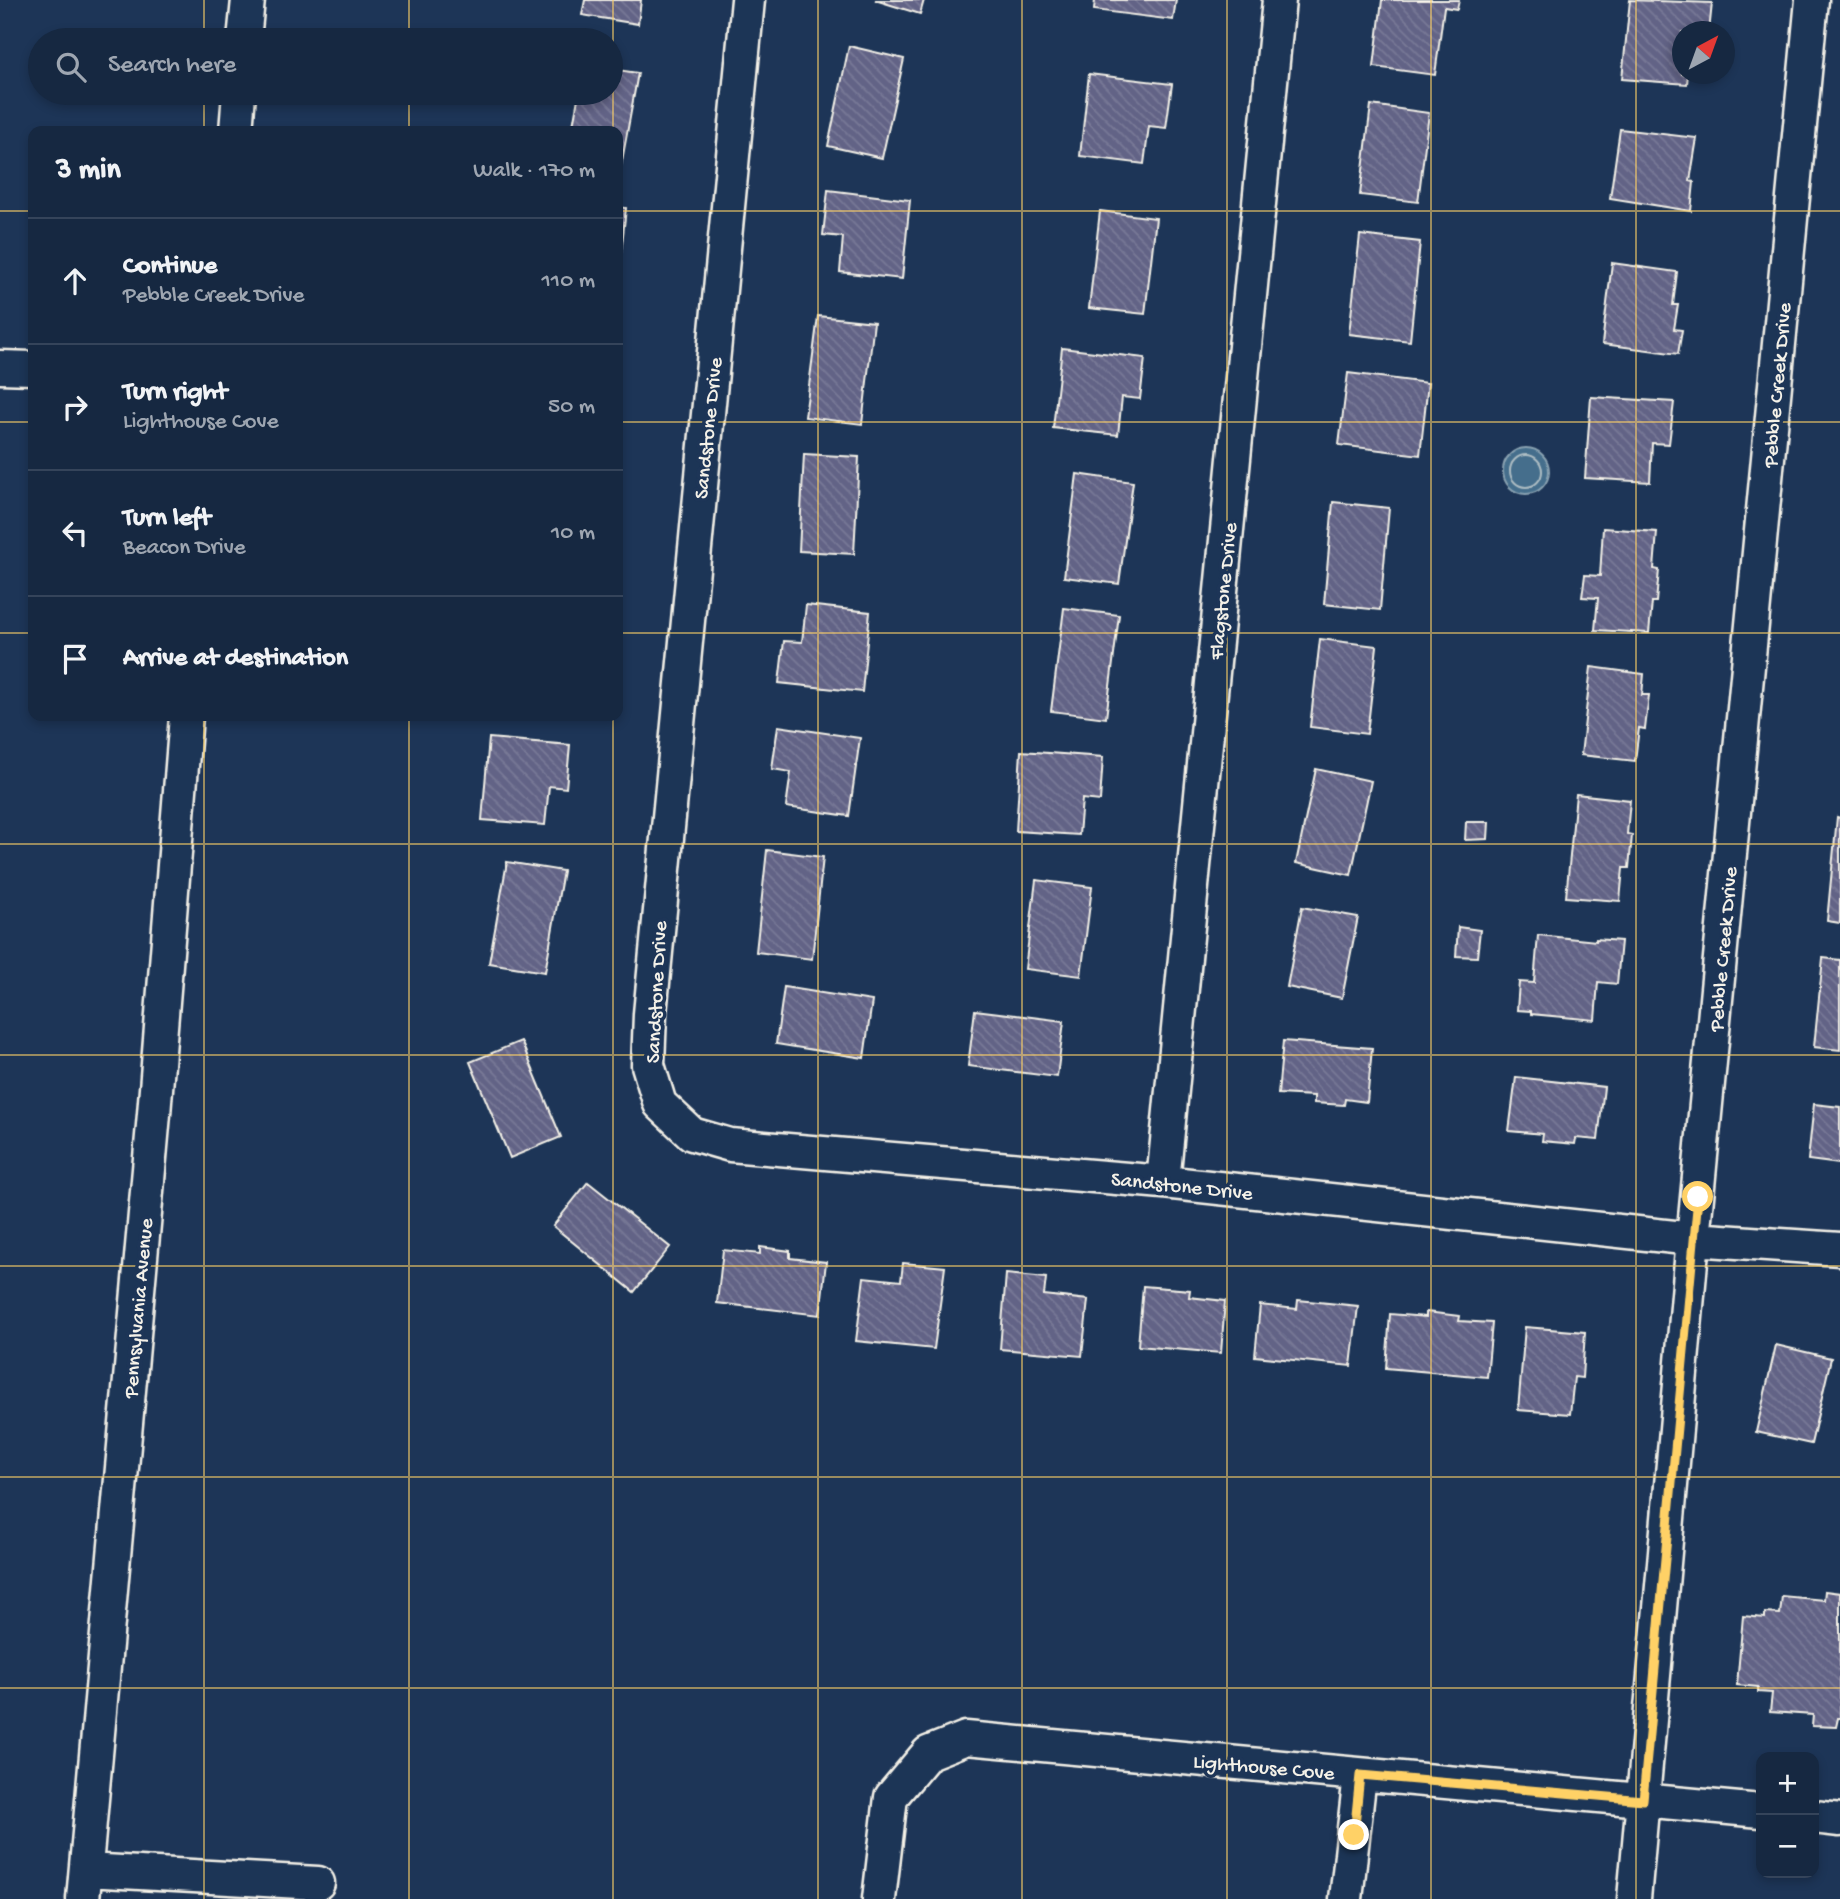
<!DOCTYPE html>
<html lang="en">
<head>
<meta charset="utf-8">
<style>
	:root { --surface:#162841; --page:#23344c; --text:#f1f3f6; --muted:#9ea6b1; --line:#35445a }
	body { margin:0; font-family:"Gochi Hand",sans-serif; background:var(--page); color:var(--text) }
	.controls { position:absolute; right:21px; bottom:21px; display:grid; overflow:hidden; border-radius:14px; box-shadow:0 4px 10px #0003 }
	.controls button { width:63px; height:63px; display:grid; place-items:center; padding:0; border:0; border-bottom:2px solid var(--line); background:var(--surface); color:var(--text); font:35px sans-serif }
	.compass { position:absolute; left:1672px; top:21px; width:63px; height:63px; border-radius:50%; background:var(--surface); box-shadow:0 4px 10px #0003; rotate:41deg }
	.stop { position:absolute; width:21px; height:21px; margin:-16px; border:5px solid #ffd166; border-radius:50%; background:#fff }
	.stop.end { background:#ffd166; border-color:#fff; box-shadow:0 2px 7px #0008 }
	.list { margin:0; padding:0; list-style:none }
	h2 { display:flex; justify-content:space-between; align-items:center; height:91px; margin:0; padding:0 28px; font-size:30px }
	h2 small { font-size:23px; font-weight:400; color:var(--muted) }
	.list li { display:grid; grid-template-columns:46px 1fr auto; gap:21px; align-items:center; box-sizing:border-box; height:126px; padding:0 28px; border-top:2px solid var(--line) }
	.list b { display:block; font-size:26px; white-space:nowrap }
	.list p { margin:0; font-size:23px; white-space:nowrap; color:var(--muted) }
	.list em { font-size:23px; font-style:normal; color:var(--muted) }
	.icon { flex:none; width:38px; height:38px; fill:none; stroke:currentColor; stroke-width:2; stroke-linecap:round; stroke-linejoin:round }
	.map { position:relative; flex:none; width:1840px; height:1899px; overflow:hidden }
	.search { position:absolute; background:var(--surface); box-shadow:0 4px 10px #0003; left:28px; top:28px; width:595px; height:77px; display:flex; align-items:center; gap:18px; box-sizing:border-box; padding:0 24px; border-radius:38px; color:var(--muted); font-size:26px }
	.panel { position:absolute; background:var(--surface); box-shadow:0 4px 10px #0003; left:28px; top:126px; width:595px; height:595px; border-radius:14px }
	.map>svg:first-child { display:block }
</style>
</head>
<body>
<div class="map">
<svg width="1840" height="1899" viewBox="0 0 1840 1899">
	<defs>
		<pattern id="building-back-hatch" width="6" height="6" patternUnits="userSpaceOnUse" patternTransform="scale(1.75)"><rect width="6" height="6" fill="#626386"/><path d="M-1 5l2 2M0 0l6 6M5-1l2 2" fill="none" stroke="#797a97"/></pattern>
	</defs>
	<rect width="100%" height="100%" fill="#1d3557"/>
	<filter id="ink" filterUnits="userSpaceOnUse"><feTurbulence type="fractalNoise" baseFrequency=".0143" numOctaves="2"/><feDisplacementMap in="SourceGraphic" scale="14" xChannelSelector="R" yChannelSelector="G"/><feConvolveMatrix kernelMatrix="1 2 1 2 8 2 1 2 1" color-interpolation-filters="sRGB"/></filter>
	<g filter="url(#ink)">
		<path fill="#446e8c" stroke="#8aa2b1" stroke-width="2" d="M1503 471a23 23 0 1 1 46 0a23 23 0 1 1-46 0Z"/>
		<g fill="none" stroke-linecap="round" stroke-linejoin="round">
			<path stroke="#aebdc3" stroke-width="2" d="M1510 471a16 16 0 1 1 32 0a16 16 0 1 1-32 0Z"/>
		</g>
		<path fill="url(#building-back-hatch)" stroke="#f4f1e8" stroke-width="2" d="M585,0H641L638,24L582,15Z
			M875,0H924L920,14Z
			M1095,0H1176L1173,20L1094,10Z
			M1382,0H1459L1457,9L1444,7L1435,75L1374,67Z
			M1630,0L1712,3L1709,32H1682V74H1688L1687,84L1622,79Z
			M849,46L904,59L882,158L828,146Z
			M611,69L638,73L620,172L618,171V131H572L579,93H611Z
			M1089,74L1172,84L1166,128L1149,126L1144,164L1080,156Z
			M1371,105L1429,113L1418,202L1360,195Z
			M1620,129L1697,138L1690,181L1694,182L1691,211L1610,198Z
			M828,190L910,200L902,279L840,272L843,237L823,235Z
			M618,207L626,208L618,281Z
			M1100,211L1156,218L1145,314L1089,308Z
			M1360,235L1420,242L1410,341L1349,334Z
			M1612,263L1677,272L1673,305H1678L1674,329L1682,330L1678,354L1602,344Z
			M818,316L874,322L862,424L805,417Z
			M1062,348L1145,358L1140,399L1122,397L1118,435L1053,428Z
			M1348,373L1428,383L1420,455L1339,445Z
			M1591,397L1674,402L1669,444L1652,443L1650,482L1585,478Z
			M804,454L859,457L854,554L799,551Z
			M1077,474L1133,482L1119,584L1064,577Z
			M1333,502L1389,508L1380,610L1324,604Z
			M1603,528L1657,532L1654,569L1659,570L1656,602H1652L1649,633L1595,630L1598,598L1582,597L1585,575L1600,576Z
			M806,605L870,612L862,692L779,683L784,641L802,642Z
			M1064,608L1119,615L1106,718L1051,711Z
			M1320,639L1377,646L1367,734L1310,727Z
			M1591,667L1644,674L1642,695H1649L1645,729L1639,728L1635,761L1581,755Z
			M778,726L860,738L849,816L786,807L791,772L772,769Z
			M489,738L570,745L566,788L549,786L545,825L482,820Z
			M1021,751L1103,757L1100,801L1082,799L1079,835L1016,831Z
			M1316,769L1371,781L1351,875L1296,863Z
			M1576,794L1630,800L1627,834L1632,835L1629,868H1623L1620,901L1566,897Z
			M1837,817L1840,818V923L1827,921Z
			M1466,822H1489L1488,839L1465,840Z
			M767,850L823,857L812,959L756,952Z
			M507,862L563,871L545,972L489,963Z
			M1036,880L1092,887L1081,976L1025,969Z
			M1302,907L1358,917L1342,998L1287,987Z
			M1458,927L1480,930L1477,957L1456,956Z
			M1538,935L1596,941V939L1621,941L1617,984L1598,982L1595,1020L1531,1014V1011L1517,1010L1519,982L1534,983Z
			M1823,958L1840,960V1050L1814,1047Z
			M784,987L872,1001L864,1058L776,1044Z
			M975,1010L1064,1021L1057,1077L968,1066Z
			M521,1041L561,1137L510,1158L470,1062Z
			M1283,1041L1372,1048L1367,1102L1345,1099L1344,1105L1314,1103V1096L1278,1094Z
			M1516,1077L1604,1087L1598,1140L1576,1138L1575,1144L1542,1141L1543,1134L1509,1131Z
			M1814,1104L1840,1107V1164L1808,1160Z
			M588,1182L670,1247L634,1292L553,1226Z
			M760,1247L790,1251V1258L826,1262L820,1315L717,1303L723,1250L760,1254Z
			M903,1263L945,1267L934,1349L856,1341L864,1277L901,1281Z
			M1006,1274L1046,1278L1044,1295L1088,1300L1082,1356L1000,1349Z
			M1143,1286L1190,1290L1189,1297L1225,1301L1221,1353L1138,1346Z
			M1298,1300L1358,1306L1351,1366L1255,1356L1260,1305L1297,1309Z
			M1426,1312L1460,1316L1459,1321L1492,1323L1487,1377L1386,1368L1390,1314L1426,1317Z
			M1525,1327L1585,1332L1582,1378L1574,1377L1570,1414L1518,1410Z
			M1776,1345L1831,1358L1811,1444L1756,1432Z
			M1825,1591L1840,1593V1718H1838L1836,1727L1812,1726L1813,1715L1770,1712L1772,1693L1758,1692V1687L1737,1685L1743,1616L1765,1618V1613L1780,1614L1782,1596L1824,1600Z"/>
		<g fill="none" stroke-linecap="round" stroke-linejoin="round">
			<g stroke="#f4f1e8" stroke-width="37">
				<path id="minor" d="M748,0L650,1014L648,1065L660,1104L692,1134L730,1145L1163,1182L1693,1239L1840,1249
					M244,40L248,0
					M236,131L239,93
					M0,367L33,368
					M1163,1182L1279,0
					M1814,1817L1840,1820
					M86,1870L318,1883
					M83,1899L154,1114L186,716
					M879,1899L891,1797L928,1753L966,1738L1761,1811
					M1346,1899L1360,1775
					M1634,1899L1693,1239L1812,0"/>
			</g>
			<use href="#minor" stroke="#1d3557" stroke-width="32"/>
		</g>
	</g>
	<g fill="none" stroke-linecap="round" stroke-linejoin="round" filter="url(#ink)">
		<path stroke="#ffd166" stroke-width="9" d="M1354,1835L1360,1775L1643,1800L1698,1197"/>
	</g>
	<path fill="none" stroke="#ffd166" stroke-width="2" stroke-opacity="0.55" d="M204,0V40M409,0V40M613,0V131M818,0V1899M1022,0V1899M1227,0V1899M1431,0V1899M1636,0V1899M204,93V131M409,93V131M0,211H33M618,211H1840M0,422H33M618,422H1840M0,633H33M618,633H1840M204,716V1899M409,716V1899M613,716V1899M0,844H1840M0,1055H1840M0,1266H1840M0,1477H1840M0,1688H1840"/>
	<g text-anchor="middle" stroke-width="7" stroke-linejoin="round" paint-order="stroke">
		<g font-size="21" fill="#f4f1e8" stroke="#1d3557">
			<text transform="translate(1776 385) rotate(-85)" y="7">Pebble Creek Drive</text>
			<text transform="translate(707 428) rotate(-84)" y="7">Sandstone Drive</text>
			<text transform="translate(1222 591) rotate(-84)" y="7">Flagstone Drive</text>
			<text transform="translate(1722 949) rotate(-85)" y="7">Pebble Creek Drive</text>
			<text transform="translate(655 992) rotate(-87)" y="7">Sandstone Drive</text>
			<text transform="translate(1182 1185) rotate(6)" y="7">Sandstone Drive</text>
			<text transform="translate(137 1308) rotate(-85)" y="7">Pennsylvania Avenue</text>
			<text transform="translate(1264 1766) rotate(5)" y="7">Lighthouse Cove</text>
		</g>
	</g>
</svg>
<div class="controls">
<button>+</button>
<button>−</button>
</div>
<svg class="compass" viewBox="-18 -18 36 36"><path d="M0-13l5 13h-10z" fill="#e53935"/><path d="M0 13l5-13h-10z" fill="#9ea6b1"/></svg>
<div class="stop" style="left:1698px;top:1197px"></div>
<div class="stop end" style="left:1354px;top:1835px"></div>
<div class="search"><svg class="icon" aria-label="search" viewBox="0 0 24 24"><circle cx="10" cy="10" r="6"/><path d="M15 15l6 6"/></svg>Search here</div>
<section class="panel">
<h2>3 min<small>Walk · 170 m</small></h2>
<ul class="list">
<li><svg class="icon" aria-label="ahead" viewBox="0 0 24 24"><path d="M12 20V5M6 11l6-6 6 6"/></svg><div><b>Continue</b><p>Pebble Creek Drive</p></div><em>110 m</em></li>
<li><svg class="icon" aria-label="right" viewBox="0 0 24 24"><path d="M7 20v-9h11M14 6l5 5-5 5"/></svg><div><b>Turn right</b><p>Lighthouse Cove</p></div><em>50 m</em></li>
<li><svg class="icon" aria-label="left" viewBox="0 0 24 24"><path d="M17 20v-9H6M10 6l-5 5 5 5"/></svg><div><b>Turn left</b><p>Beacon Drive</p></div><em>10 m</em></li>
<li><svg class="icon" aria-label="arrive" viewBox="0 0 24 24"><path d="M6 21V4h12l-3 4 3 4H6"/></svg><div><b>Arrive at destination</b></div></li>
</ul>
</section>
</div>
</body>
</html>
